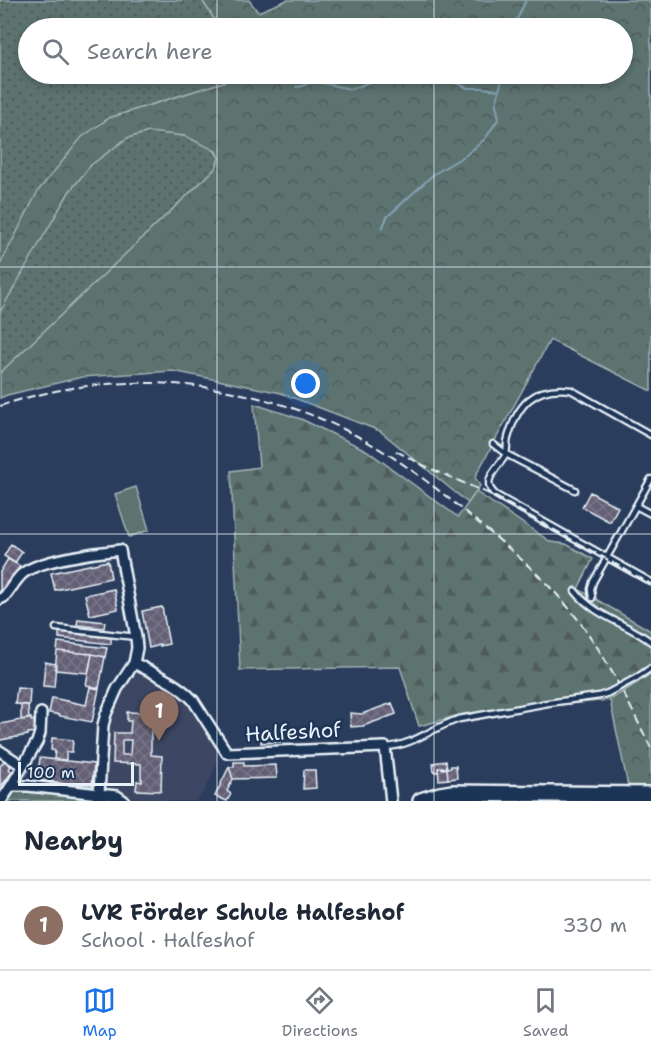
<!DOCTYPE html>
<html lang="en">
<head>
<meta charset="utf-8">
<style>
	:root { --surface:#fff; --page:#f6f6f7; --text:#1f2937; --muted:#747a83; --line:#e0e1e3; --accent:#1a73e8 }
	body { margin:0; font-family:"Shantell Sans",sans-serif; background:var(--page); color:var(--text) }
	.scale { position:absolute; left:18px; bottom:15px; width:116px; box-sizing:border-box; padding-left:6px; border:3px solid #e8f1f8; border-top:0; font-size:16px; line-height:21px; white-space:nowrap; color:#e8f1f8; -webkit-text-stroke:4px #1d3557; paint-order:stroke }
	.you { position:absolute; left:306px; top:384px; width:21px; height:21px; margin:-15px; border:4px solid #fff; border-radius:50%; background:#1a73e8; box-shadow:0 0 0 9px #1a73e833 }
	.badge { display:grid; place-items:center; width:39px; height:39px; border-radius:50%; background:var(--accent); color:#fff; font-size:20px; font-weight:700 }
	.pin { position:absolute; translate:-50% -50px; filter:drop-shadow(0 2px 3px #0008) }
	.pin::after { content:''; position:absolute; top:32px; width:21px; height:18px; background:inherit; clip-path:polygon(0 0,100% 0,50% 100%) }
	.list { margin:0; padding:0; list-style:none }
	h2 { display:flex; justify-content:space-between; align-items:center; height:78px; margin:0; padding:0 24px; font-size:26px }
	h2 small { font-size:20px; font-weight:400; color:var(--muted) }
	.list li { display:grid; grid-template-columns:39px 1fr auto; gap:18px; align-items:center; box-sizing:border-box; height:90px; padding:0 24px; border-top:2px solid var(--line) }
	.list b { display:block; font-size:22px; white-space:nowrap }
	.list p { margin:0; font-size:20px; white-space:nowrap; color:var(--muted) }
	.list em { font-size:20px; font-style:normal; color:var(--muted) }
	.icon { flex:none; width:33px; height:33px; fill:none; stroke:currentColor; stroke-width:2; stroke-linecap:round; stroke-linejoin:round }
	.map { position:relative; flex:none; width:651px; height:801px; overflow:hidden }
	.search { position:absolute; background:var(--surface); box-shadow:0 3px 9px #0003; left:18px; right:18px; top:18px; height:66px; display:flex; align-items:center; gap:15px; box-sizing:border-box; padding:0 21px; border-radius:33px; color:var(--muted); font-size:22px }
	.sheet { height:168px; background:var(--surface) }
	nav { display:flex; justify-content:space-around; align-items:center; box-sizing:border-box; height:84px; border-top:2px solid var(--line); background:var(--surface); font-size:16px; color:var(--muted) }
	nav a { display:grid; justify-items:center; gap:3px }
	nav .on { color:var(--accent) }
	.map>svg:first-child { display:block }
</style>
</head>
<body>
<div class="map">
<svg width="651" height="801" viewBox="0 0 651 801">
	<defs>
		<pattern id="grass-dots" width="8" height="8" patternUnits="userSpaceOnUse" patternTransform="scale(1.5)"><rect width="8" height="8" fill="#5c736f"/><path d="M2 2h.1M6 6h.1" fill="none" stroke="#505b5b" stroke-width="1.8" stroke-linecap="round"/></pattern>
		<pattern id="forest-firs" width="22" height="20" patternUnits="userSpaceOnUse" patternTransform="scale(1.5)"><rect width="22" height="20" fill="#5c736f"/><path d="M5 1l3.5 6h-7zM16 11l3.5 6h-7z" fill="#505b5b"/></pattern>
		<pattern id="park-crowns" width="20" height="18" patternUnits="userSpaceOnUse" patternTransform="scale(1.5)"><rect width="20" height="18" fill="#5c736f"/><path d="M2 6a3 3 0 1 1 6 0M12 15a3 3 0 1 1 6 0" fill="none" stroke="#505b5b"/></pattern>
		<pattern id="building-cross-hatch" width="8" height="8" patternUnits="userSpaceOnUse" patternTransform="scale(1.5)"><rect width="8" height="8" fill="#645f74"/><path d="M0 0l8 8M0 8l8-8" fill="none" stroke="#7a7689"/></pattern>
	</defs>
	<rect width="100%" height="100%" fill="#2b3d5d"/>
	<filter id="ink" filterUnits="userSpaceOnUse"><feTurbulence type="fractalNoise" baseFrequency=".0167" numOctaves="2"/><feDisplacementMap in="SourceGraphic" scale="12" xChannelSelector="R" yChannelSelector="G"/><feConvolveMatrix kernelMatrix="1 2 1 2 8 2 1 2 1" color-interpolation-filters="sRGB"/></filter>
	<g filter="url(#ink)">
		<path fill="#3c4764" d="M135,672L146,674L180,693L189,701L215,747L217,754V764L203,793L196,801H133L107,785L109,717L122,688Z"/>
		<path fill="url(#grass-dots)" stroke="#a2b2b4" stroke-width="1.5" d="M0,0H202L220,28H28V74H249L109,118L0,265Z
			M149,132C171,134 209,136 219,158L216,168L0,373V312L1,308L69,192L91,165L127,138Z
			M25,790L80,796L87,801H5L12,793Z"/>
		<path fill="url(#forest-firs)" stroke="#a2b2b4" stroke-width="1.5" d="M254,404L301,419L366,450L458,517L476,492L551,542L566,544L593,559L578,589L651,631V674L610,700L464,714L419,726L400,667L240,670L231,471L259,467Z"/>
		<path fill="url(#park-crowns)" stroke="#a2b2b4" stroke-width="1.5" d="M202,0H249L258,12L287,0H646L651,3V391L550,340L475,477L480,486L468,503L380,431L281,393L173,371L82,377L7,395L0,398V373L216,168L219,158L216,151L185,136L149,132L127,138L91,165L69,192L0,312V265L38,191L82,137L109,118L249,74H622V28H220Z
			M651,674V801H624L628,786L610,700Z"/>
		<path fill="#5c736f" stroke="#a2b2b4" stroke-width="1.5" d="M136,487L149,530L129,537L115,494Z"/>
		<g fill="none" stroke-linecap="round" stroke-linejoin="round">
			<path stroke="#84a2b4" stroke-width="2" d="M513,28L526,0
				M303,79L312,81
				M453,82L468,88H481L499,90
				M296,87L303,86L313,81L350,89L358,87L371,81L381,79L407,84L434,80L440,81
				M382,229L387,217L434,174L466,155L485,139L499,118L496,105L503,74"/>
		</g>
		<path fill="url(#building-cross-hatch)" stroke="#e8f1f8" stroke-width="1.5" fill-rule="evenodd" d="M590,492L618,507L610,522L582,507Z
			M11,544L22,552L15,563L4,556Z
			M8,559L20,566L2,595L0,594V572Z
			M108,561L111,578L55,590L51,573Z
			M114,589L118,609L90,615L85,595Z
			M162,607L169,644L160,646V644L157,645V646L149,648L142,611Z
			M78,619L105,622L104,628L77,625Z
			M59,632L111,638V644L59,638Z
			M58,642L107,648L105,657L92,654L57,651Z
			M57,651L92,654L88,673L55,670Z
			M92,654L105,657L99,688L86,685Z
			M45,662L56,664L54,687L43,686Z
			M90,687L99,689L92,722L60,716V715L49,713L52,698L86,705Z
			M17,688L30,689L29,705L15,704Z
			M392,703L396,714L363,726L351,727L350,713L362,714Z
			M21,705H28L29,719L21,720Z
			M127,712L151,713V755L162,756L161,791L136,790L137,781L142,782V779H141V764L113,763L114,733H130L131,721H127ZM122,740H131L130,755H122Z
			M31,718V721L34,720L36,732L28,733V735L0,740V724Z
			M283,730V742L261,743V731Z
			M52,738L73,740L72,752H66V760L54,759L55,751L51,750Z
			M40,758L94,764L92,785L74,784V786L68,785L57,783V782L37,780Z
			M5,760L11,766L9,769L12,772L0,788V766Z
			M446,761L447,768H438V772H434L433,763Z
			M234,762H244V766L276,765L277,778L233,779L229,767H234Z
			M451,766H456L457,778L448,779L447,768H451Z
			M229,767L233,779L227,791L231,794L227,801L215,796Z
			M443,767V769L447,768L448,779L439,780L438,768Z
			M304,770H315L316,788L303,789Z"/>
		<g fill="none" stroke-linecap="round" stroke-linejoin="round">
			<g stroke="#e8f1f8" stroke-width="9">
				<path id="lane" d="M651,435L571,390C534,385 517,405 508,438C506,443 508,450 505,456C498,468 479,482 496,495L651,582
					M493,444L506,454L575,490
					M636,506L651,514
					M575,591C595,617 627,623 651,642
					M592,598L591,589L593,582L651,479
					M56,628L136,637
					M636,678L651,668
					M385,747C413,746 433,727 459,719L548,703L599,696L608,693"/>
			</g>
			<g stroke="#e8f1f8" stroke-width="14">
				<path id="street" d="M0,599L4,597C10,590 15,581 21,575C36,560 98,552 120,550L136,637L137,648L134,663
					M0,751L23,766
					M11,786L37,742L40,733L41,713
					M1,801L11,786H28L99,794L96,801
					M124,801L117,796L99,794L103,725L106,714L117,689L134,663C155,674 177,683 193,700L227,753L385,747L391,801"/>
			</g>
			<g stroke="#e8f1f8" stroke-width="20">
				<path id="primary" d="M421,801L440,795L452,793L651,795"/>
			</g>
			<use href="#lane" stroke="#1d3557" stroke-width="4.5"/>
			<use href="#street" stroke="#1d3557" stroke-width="9"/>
			<use href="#primary" stroke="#1d3557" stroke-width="15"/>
			<path stroke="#e8f1f8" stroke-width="2" stroke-dasharray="9 4.5" stroke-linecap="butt" d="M0,406C115,366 250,379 357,436C400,459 438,489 475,520C514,552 552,584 582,625C610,663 630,706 651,748
				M396,451L429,468L494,496L651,584"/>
			<g stroke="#e8f1f8" stroke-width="9" stroke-linecap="butt">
				<path id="lane-bridge" d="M608,693L636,678"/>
			</g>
			<use href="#lane-bridge" stroke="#1d3557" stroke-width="4.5"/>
		</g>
	</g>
	<path fill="none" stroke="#e8f1f8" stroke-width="1.5" stroke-opacity="0.55" d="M217,0V28M434,0V28M217,74V801M434,74V801M0,267H651M0,534H651"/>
	<g text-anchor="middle" stroke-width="5" stroke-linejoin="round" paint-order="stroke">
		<g font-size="21" fill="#e8f1f8" stroke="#1d3557">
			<text transform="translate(293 732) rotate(-3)" y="7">Halfeshof</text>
		</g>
	</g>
</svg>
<div class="scale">100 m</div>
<div class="you"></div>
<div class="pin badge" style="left:159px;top:741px;background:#8d6e63">1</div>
<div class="search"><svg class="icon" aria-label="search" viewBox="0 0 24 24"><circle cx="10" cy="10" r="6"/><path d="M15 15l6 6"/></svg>Search here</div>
</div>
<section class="sheet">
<h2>Nearby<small></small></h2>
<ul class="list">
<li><span class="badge" style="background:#8d6e63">1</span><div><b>LVR Förder Schule Halfeshof</b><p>School · Halfeshof</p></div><em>330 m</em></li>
</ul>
</section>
<nav>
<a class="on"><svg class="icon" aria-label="map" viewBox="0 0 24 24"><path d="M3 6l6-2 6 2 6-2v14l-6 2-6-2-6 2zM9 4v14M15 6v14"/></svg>Map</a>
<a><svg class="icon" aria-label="directions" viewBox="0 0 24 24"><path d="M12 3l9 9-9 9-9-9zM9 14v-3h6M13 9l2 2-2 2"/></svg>Directions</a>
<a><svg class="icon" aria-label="saved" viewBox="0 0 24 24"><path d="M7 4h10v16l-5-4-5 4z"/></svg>Saved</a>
</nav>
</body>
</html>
